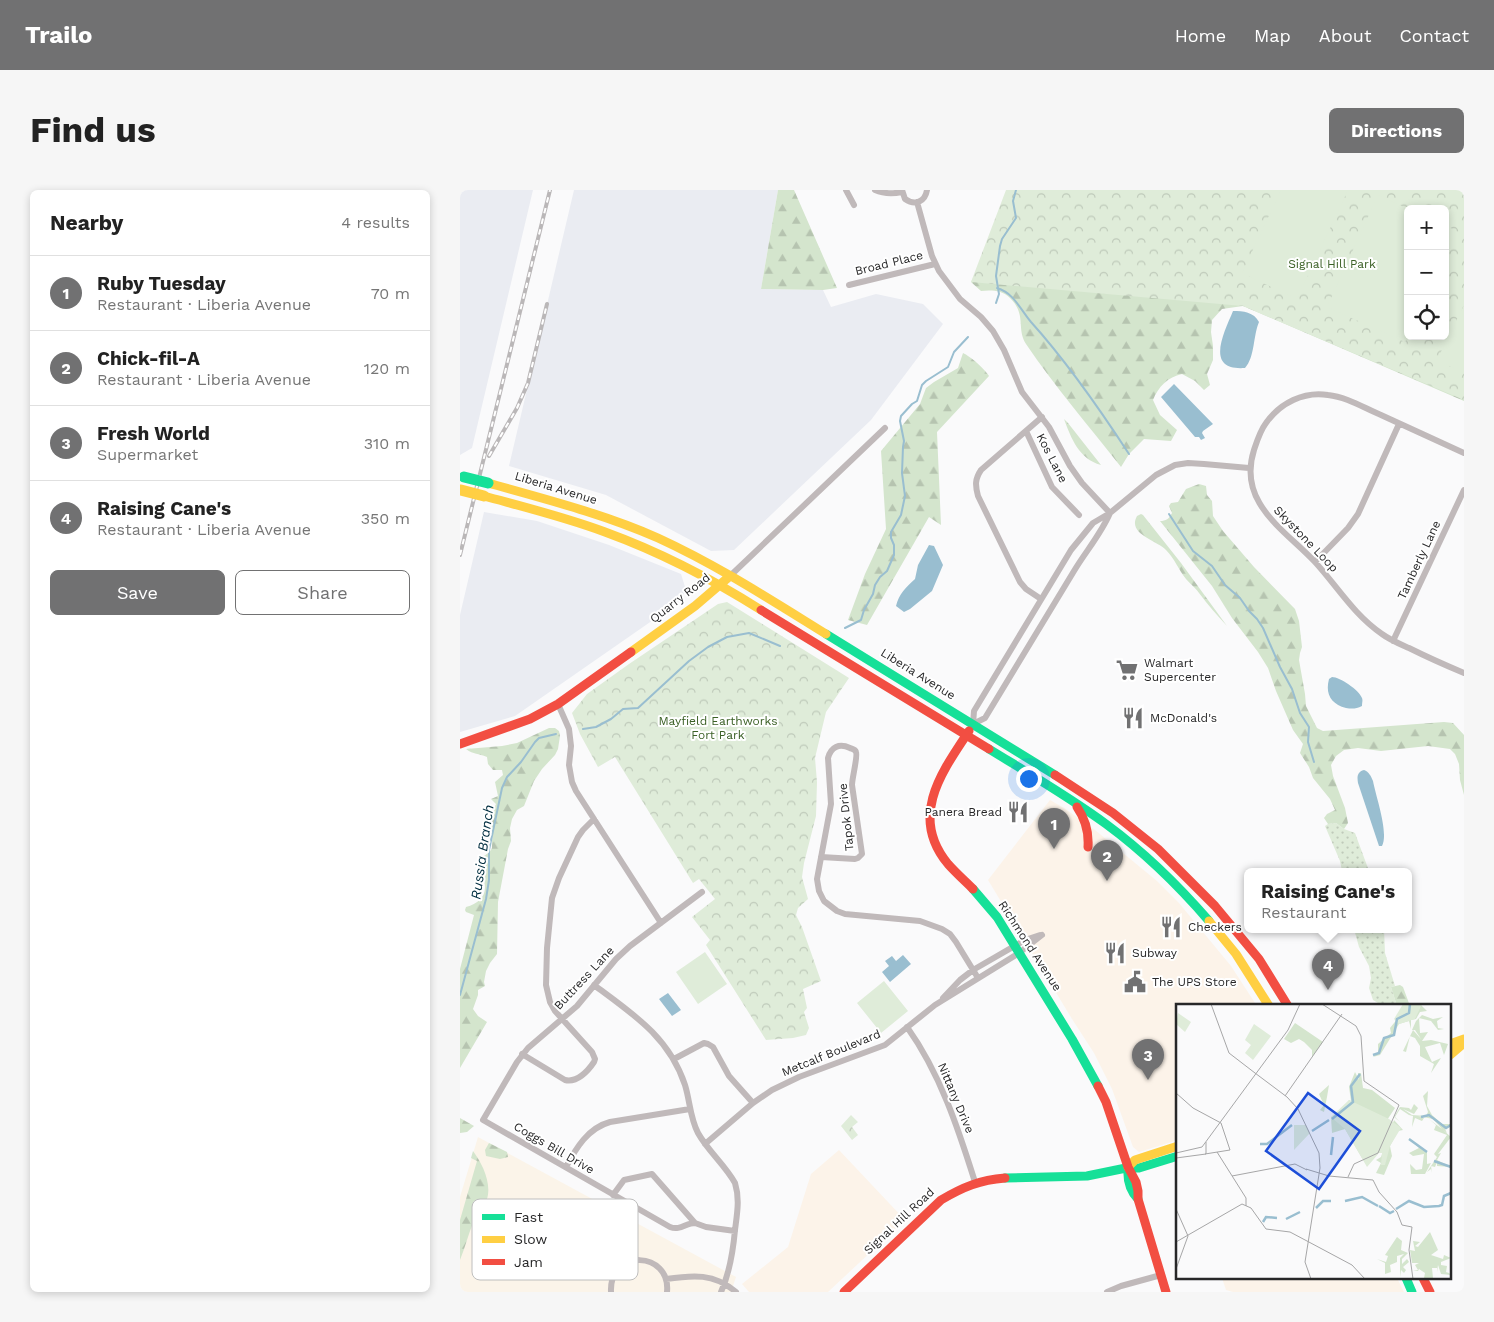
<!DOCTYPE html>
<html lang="en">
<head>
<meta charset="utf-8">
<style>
	:root { --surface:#fff; --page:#f6f6f6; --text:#222; --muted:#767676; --line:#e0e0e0; --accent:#717172 }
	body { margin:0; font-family:"Work Sans",sans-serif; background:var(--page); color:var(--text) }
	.controls { position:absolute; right:15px; top:15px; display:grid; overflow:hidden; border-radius:8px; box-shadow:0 2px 8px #0003 }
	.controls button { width:45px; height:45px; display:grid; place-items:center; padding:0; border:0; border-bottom:1px solid var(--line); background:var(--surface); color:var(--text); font:25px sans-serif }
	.you { position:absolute; left:568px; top:588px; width:18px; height:18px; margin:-12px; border:4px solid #fff; border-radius:50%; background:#1a73e8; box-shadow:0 0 0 8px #1a73e833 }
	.badge { display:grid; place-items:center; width:32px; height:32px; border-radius:50%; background:var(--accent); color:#fff; font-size:16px; font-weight:700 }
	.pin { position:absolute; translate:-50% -41px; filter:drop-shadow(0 1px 2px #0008) }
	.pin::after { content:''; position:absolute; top:26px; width:18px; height:15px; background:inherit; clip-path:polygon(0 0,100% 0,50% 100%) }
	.popup { position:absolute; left:784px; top:678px; width:168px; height:65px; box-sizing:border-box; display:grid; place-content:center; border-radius:8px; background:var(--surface); filter:drop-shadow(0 1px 4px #0005); font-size:16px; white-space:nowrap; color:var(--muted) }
	.popup b { font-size:19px; color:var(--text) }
	.popup::after { content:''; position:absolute; left:50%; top:100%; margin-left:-10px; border:10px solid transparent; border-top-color:var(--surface) }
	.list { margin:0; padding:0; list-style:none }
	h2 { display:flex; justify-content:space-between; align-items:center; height:65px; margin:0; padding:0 20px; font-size:21px }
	h2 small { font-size:16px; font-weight:400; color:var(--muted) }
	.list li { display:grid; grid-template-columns:32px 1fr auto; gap:15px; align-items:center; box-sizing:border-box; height:75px; padding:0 20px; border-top:1px solid var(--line) }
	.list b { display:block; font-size:19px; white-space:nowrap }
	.list p { margin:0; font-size:16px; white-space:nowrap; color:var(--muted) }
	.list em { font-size:16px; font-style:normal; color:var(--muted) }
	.actions { display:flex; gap:10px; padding:15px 20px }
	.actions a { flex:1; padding:11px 0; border:1px solid var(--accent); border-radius:8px; text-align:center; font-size:18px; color:var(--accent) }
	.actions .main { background:var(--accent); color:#fff }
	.icon { flex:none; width:28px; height:28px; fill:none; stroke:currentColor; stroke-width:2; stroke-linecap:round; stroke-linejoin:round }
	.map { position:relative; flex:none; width:1004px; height:1102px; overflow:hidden; border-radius:8px }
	header { display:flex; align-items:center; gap:30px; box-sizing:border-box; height:70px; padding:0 25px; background:var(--accent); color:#fff }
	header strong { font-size:24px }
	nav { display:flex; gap:28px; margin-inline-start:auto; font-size:18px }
	.intro { display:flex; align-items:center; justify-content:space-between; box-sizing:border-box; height:120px; padding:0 30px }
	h1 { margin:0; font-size:35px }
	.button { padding:12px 22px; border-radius:8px; background:var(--accent); color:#fff; font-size:18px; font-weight:700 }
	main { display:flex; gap:30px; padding:0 30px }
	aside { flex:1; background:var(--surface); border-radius:8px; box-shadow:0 2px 8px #0003 }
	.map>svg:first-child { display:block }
</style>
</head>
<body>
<header>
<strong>Trailo</strong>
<nav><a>Home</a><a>Map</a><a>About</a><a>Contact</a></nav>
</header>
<div class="intro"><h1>Find us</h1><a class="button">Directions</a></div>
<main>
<aside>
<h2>Nearby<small>4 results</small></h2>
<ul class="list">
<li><span class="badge">1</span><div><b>Ruby Tuesday</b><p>Restaurant · Liberia Avenue</p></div><em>70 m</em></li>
<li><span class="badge">2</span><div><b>Chick-fil-A</b><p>Restaurant · Liberia Avenue</p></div><em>120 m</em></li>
<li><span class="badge">3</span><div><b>Fresh World</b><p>Supermarket</p></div><em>310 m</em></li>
<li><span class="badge">4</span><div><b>Raising Cane's</b><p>Restaurant · Liberia Avenue</p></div><em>350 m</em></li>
</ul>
<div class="actions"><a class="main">Save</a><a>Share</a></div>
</aside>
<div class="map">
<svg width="1004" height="1102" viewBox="0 0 1004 1102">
	<defs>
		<pattern id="grass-dots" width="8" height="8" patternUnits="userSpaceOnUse" patternTransform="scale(1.25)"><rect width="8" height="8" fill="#dfecd9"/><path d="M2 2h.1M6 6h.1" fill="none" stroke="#bfcaba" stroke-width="1.8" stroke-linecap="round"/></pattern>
		<pattern id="forest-firs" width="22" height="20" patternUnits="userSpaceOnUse" patternTransform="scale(1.25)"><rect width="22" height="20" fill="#d4e5cd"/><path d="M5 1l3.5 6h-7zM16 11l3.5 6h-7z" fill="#b6c4b0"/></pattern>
		<pattern id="park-crowns" width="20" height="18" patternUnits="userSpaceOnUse" patternTransform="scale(1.25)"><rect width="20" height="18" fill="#dfecd9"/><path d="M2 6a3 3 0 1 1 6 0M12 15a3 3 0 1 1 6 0" fill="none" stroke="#bfcaba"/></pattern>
	</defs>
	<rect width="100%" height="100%" fill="#fafafb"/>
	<path fill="#fcf3e9" d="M590,610L604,618L635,640L697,691L719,713L771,776L797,816H718V950L679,962L673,957L652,899L634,863L612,829L528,690Z
		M379,960L445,1030L368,1102H289L282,1094L328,1057L351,984Z
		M762,1088H937L944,1102H773L766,1100Z"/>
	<path fill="#eaecf2" d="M0,0H73L12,258L0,265Z
		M114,0H318L301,99L363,100L371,117L416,104L463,114L483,134L411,230L274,360L251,361L146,305L49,276Z
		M24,322L77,331L149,355L221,384L226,400L219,412L55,526L0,542V425Z"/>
	<path fill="#fbf4e9" d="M18,947L276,1087L271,1102H0V1007Z"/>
	<path fill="url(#grass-dots)" d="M876,633L884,639L895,643L909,681H882L880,671L865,636L868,634Z
		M894,739H924L925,763L935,796L931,797L937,816H919L918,813L913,810L909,798L911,788L909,776L899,757Z"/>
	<path fill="url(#forest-firs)" d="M318,0H334L377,98L363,100L301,99Z
		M559,4L1004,200V211L783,116L762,119L752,130L751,142L753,156V170L747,184L750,195L744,200L735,191L722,184C708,187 698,197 693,210L700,225L717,240L711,251L684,249L669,264L661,277C629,236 595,197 566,154C556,138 567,125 550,108C542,100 531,100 521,101L511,92Z
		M503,163C510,166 525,179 529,186L477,242L481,335L469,327L407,435L388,430L405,384L426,339L421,261L460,214L466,198L474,192L498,178Z
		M604,229L608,233L641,275C619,269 611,248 604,229Z
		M739,294L746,296L747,305L752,311L753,326L763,341L794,377L835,419L839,431L842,457L840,463L839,470L845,504L846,516L857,538L863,541L984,532L993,533L1004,545V605L1000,590L999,574L995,564L990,559L968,556L921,561L898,558L884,560L876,566L871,575L873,586L885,618L888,633L884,639L876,633L868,634L864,628L867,624L875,620L870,609L853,588L849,577L840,563L843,554L833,540L816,501L808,478L798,462L772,428L752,396L700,331C706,331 709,329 712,323L709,316L711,313L718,312L726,299Z
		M681,324L683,325L721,373L767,436C757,425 748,415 739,403C736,398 730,394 726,389C718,379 715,369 706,360C696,350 667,344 677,326Z
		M89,538H95L99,541L100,546L98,559L95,565L82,579L74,591L64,616L57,620L52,629L50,638L51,651L48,659L38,712L37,764L30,773L26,781L24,792L25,796L18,800V805L13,819L18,826L27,832L0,878V779L14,725L6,722L5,720L6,717C21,713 29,703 23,688C21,682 17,680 19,673C21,665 29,665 32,658C32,656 32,653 32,651C33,646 33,644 31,639L26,637L36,614L31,609L38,606L35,592L43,585L42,580H33L28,574L27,567C18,563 14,565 6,559L42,556L57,553Z
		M940,795L943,797L950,816H937L931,797Z
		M0,928L14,936L7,942L0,943Z
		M29,953L47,962L48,967L40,969L26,966L25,960Z
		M13,961C22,973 32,993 27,1009C25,1017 17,1024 13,1033C8,1045 5,1058 0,1070V1030L17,971L11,968Z"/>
	<path fill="url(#park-crowns)" fill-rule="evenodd" d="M546,0H1004V210L783,116L511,92ZM948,19H985V146H948Z
		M267,412L389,488L366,522L355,568L357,592L356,626L344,673L342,687L348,709L338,718L336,725L342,737L361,791L343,799L347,818L344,822L349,838L346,845L333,848L306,850L246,755L250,750L232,727L255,709L239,689L233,693L155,567L138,577L120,544L112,523L127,504L169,474L258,414Z
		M391,925L398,932L392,937L398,945L392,950L381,936Z"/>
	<path fill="#dfecd9" d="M821,0H888L837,109L782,83Z
		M918,5L948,19V146L945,152L867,117Z
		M985,36L996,40L985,64Z
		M1004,115V183L977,170Z
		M245,762L267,794L238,814L216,782Z
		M424,791L448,821L421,843L397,813Z"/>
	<path fill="#99bed0" d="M773,121C783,121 794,122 799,132C793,146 795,167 785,178C744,181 764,143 773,121Z
		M714,194L753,234L743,241L742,243L745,248L741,250L739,247H735L701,207Z
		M469,355L474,356L483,375L472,401L450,419L444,422L436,416C439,404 446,397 455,389L458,375Z
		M872,487C880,487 899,500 902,508C903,511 902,512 902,516C896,519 892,519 886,518C871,514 865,504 869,489Z
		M904,580C909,582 911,586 913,591C916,607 929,643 922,656H919L898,593C897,587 897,582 904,580Z
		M443,765L451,774L430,792L422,782L429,776L425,771L432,766L436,771Z
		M208,803L221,820L212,826L199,809Z"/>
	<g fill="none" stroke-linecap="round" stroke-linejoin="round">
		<path stroke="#99bed0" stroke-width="2" d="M537,98C554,103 560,119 571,132C608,173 639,218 669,264
			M536,113L539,104L536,86L540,56L542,49L556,28L553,11L556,0
			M709,324L733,361L752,376L765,395L780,408L789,421L797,429L803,438L820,477L832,499L840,523L849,537L848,552L854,572
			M385,438L401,430L404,420L413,404L415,395L420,387L427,381L434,365V355L431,348V342L441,325L445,306L442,283L443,257L444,251L440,231L441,226L452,214L457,211L462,195L466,191L488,177L494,162L508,147
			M123,539L136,537L151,529L163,519L178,518L229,471L248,457L267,447L289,443L320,456
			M0,805L26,709L29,690V660L42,598L47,587L61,572L75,552L79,548L96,544"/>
		<path stroke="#c0b9ba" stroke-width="6" d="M386,0L394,15
			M415,0C424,4 432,4 442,2
			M442,0L445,9C455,16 465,12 467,0
			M457,12L472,66L479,81L500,109L521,127L533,141L544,160L562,202L589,237L610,276L622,293L650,323
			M389,95L475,74
			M566,241L592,297L619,325
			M1004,263C976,250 949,238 921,225C904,218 887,207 868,205C844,201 820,213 806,233C800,241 797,251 794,260C777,313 825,340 855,372C877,396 894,425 922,444C930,450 940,454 949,458C967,467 985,475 1004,483
			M855,372L888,338L898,324L939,234
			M270,386L425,238
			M581,409L566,399L560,392L518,306C515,295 515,289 521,280L582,227
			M933,451L1004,300
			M98,514L109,539L111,556L109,575L112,592L116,601L201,733
			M513,534L514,521L611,360L633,333L650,323L696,285L715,275L728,273L744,274L789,278
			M513,534L525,528L614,381C626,361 641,344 650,323
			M361,667L395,669L398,668L402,664L392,595C392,588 398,566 396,562C395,559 392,559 390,558C379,553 371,557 368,568L371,614L357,689L359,701L364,711L377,721L385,724L460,731L482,739L490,744L496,752L518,788
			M134,795C173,824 209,847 225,895C230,911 230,928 238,943C248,961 265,975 275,993C280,1009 277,1024 275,1040C273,1062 270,1082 261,1102
			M483,808L500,790L513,780L565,750L580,745
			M447,837C480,883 498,938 515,992
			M62,864L105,890C117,893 128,881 134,872L135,869L132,862L95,821L90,812L86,795L87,758L92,708L99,688L118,647L123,640L134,629
			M214,869L244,853L248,854L253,857L269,886L293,913
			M245,954L293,913L312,900L339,887L425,855L475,815L559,763L582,745
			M106,977C116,958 128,938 150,932L230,919
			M153,1005L164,990L192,984L235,1033L246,1037L275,1041
			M235,1033C226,1033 220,1041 210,1037L23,930L57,872L68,858L117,816L156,769L170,756L242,702
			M206,1089C233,1085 254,1083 276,1102
			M151,1102C149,1058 211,1061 207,1102
			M647,1102L661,1096L701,1085"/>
		<path stroke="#16e098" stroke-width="9" d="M366,444L595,585
			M529,559C568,583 608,606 646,634C684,662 718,695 749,731
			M513,699L537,727L612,849L638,896
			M668,977C667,990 669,1000 678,1009
			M545,988L627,986L666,978H679L718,966
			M946,1088L952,1102"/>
		<path stroke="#ffcf43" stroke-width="9" d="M28,293C85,309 144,324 198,348C257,375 311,410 366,444
			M24,306C64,317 105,327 145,342C200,362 252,389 301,420
			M171,462L235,416L270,386
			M749,731L776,764L809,816
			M990,854L1004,849
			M990,865L1004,853
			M668,977L675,970L718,956"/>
		<path stroke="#f24e42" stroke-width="9" d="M301,420L529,559
			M509,541C481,583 449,627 488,674C496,683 505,691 513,699
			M0,554L70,529L98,514L171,462
			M595,585L653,623L698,659L755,716L799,769L828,816
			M617,617C626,630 629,642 628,657
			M638,896L646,912L668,977L676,992L678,1001V1009L706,1102
			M963,1088L970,1102
			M384,1102L481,1010C503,997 520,990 545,988"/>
		<g stroke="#bab7b8" stroke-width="4">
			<path id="rail" d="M29,266L57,218L68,193L87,114
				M0,365L90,0"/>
		</g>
		<use href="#rail" stroke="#fff" stroke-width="2" stroke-dasharray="5.5" stroke-linecap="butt"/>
		<path stroke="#16e098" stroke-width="11" d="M4,287L28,293"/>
		<path stroke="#ffcf43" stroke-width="11" d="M1,300L24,306"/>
	</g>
	<defs>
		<g id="supermarket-bare" transform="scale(1.725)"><path d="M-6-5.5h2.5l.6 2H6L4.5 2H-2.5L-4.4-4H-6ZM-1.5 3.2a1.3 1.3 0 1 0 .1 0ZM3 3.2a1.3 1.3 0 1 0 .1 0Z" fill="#717172" stroke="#fff" stroke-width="2.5" paint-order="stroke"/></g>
		<g id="restaurant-bare" transform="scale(1.725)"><path d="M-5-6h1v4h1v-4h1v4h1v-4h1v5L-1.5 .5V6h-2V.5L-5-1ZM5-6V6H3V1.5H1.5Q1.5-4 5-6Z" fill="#717172" stroke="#fff" stroke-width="2.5" paint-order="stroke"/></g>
		<g id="civic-bare" transform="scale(1.725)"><path d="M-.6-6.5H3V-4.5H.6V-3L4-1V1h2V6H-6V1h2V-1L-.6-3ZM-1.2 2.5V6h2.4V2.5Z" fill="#717172" stroke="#fff" stroke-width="2.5" paint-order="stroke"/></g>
	</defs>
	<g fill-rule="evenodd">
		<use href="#supermarket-bare" x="667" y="480"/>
		<use href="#restaurant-bare" x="673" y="528"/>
		<use href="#restaurant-bare" x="558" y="622"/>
		<use href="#restaurant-bare" x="711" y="737"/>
		<use href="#restaurant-bare" x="655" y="763"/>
		<use href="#civic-bare" x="675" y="792"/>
	</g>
	<g text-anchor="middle" stroke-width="4" stroke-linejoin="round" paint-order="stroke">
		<g font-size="12" fill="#272728" stroke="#fff">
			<text transform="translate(429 73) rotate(-14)" y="4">Broad Place</text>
			<text transform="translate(592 268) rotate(63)" y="4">Kos Lane</text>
			<text transform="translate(96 298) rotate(17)" y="4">Liberia Avenue</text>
			<text transform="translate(846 349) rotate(46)" y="4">Skystone Loop</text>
			<text transform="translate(959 370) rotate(-65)" y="4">Tamberly Lane</text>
			<text transform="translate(220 408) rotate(-38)" y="4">Quarry Road</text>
			<text transform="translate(458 484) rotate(32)" y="4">Liberia Avenue</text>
			<text transform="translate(386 627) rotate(-96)" y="4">Tapok Drive</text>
			<text transform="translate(570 756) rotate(57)" y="4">Richmond Avenue</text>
			<text transform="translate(124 788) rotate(-47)" y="4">Buttress Lane</text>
			<text transform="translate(371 863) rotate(-22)" y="4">Metcalf Boulevard</text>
			<text transform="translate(496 908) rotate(67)" y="4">Nittany Drive</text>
			<text transform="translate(94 958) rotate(30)" y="4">Coggs Bill Drive</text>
			<text transform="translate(439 1031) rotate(-43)" y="4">Signal Hill Road</text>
		</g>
		<g font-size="12" fill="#3b6026" stroke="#fff">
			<text x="872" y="78">Signal Hill Park</text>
			<text x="258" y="535">Mayfield Earthworks<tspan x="258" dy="14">Fort Park</tspan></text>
		</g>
		<g font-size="12" fill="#272728" stroke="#fff" text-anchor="start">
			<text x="684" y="477">Walmart<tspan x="684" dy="14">Supercenter</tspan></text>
			<text x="690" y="532">McDonald's</text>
			<text x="542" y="626" text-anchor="end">Panera Bread</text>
			<text x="728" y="741">Checkers</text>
			<text x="672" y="767">Subway</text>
			<text x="692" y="796">The UPS Store</text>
		</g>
		<g font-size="14" font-style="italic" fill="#002e40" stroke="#fff">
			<text transform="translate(22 662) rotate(-82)" y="5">Russia Branch</text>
		</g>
	</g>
	<g transform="translate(716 814)">
		<rect width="275" height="275" fill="#fafafb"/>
		<path d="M244,0L251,7L244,8L240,15L235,16V25L233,17L223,20L204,51L197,53L202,49V40L215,29L214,24L222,14L240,6ZM246,11L257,15L267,13L261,17L262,24L268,25L262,26L255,17L243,14L244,29L252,28L246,37L255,36L272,40L268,51L264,39L249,43L256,58L265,54L255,69L258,60L244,52V42L239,34L234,32L230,48L227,47L237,26L245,35L239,26H236L240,17ZM119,19L147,38L136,53V46L128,38L123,35L115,39L108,35ZM179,68L183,76L182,69H185L187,84L196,86L219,104L186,154L169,125L156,129L155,113L164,110L173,96L175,97L173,83ZM153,81L151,93L148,108L144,106L148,101L143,90ZM252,87L251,102L256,111L266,120H275L269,125L271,129L267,126L275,133L262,150L265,149L261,156L275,163L261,162V158L259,163L255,162L256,169L255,165L251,168L261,153L258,150L271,131L258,126L260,121L253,115L266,125L257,115L242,112L248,114L246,117L239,114L236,123L237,112L233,111L224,105L219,113L224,118L218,113L224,103L233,104L235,106L238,100L242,104L238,110L227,105L236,111L250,112L252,108L247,92ZM218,116L227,126L222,127L214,142L216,152L208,171L200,169L205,159L200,156L205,153ZM233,134L251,148V160L255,159L249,170H235L234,160L240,166L246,165L248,150L237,152L233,149L243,144ZM254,228L262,246L255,251L267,255L268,251L275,254L265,258V261L271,262L270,268L273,269L275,271L265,270L262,261L261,268V264H256L257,274L243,275L248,274L249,269L243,265L242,267H237L242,266L239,261L243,259H236L234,246L239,247L237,237L244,238L239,242L242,243ZM221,233L226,237L225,246L232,249L226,255V260L231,255L233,258L227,263L230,266L228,269L225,266L224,273V254L228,250L221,252V258L214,261L215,268L209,270V259L201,255L210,258L212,252L209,251Z" fill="#d4e5cd"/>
		<path d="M227,0H246L239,15L223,20L218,15ZM2,9L15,18L9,28L0,20ZM78,20L95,32L77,56L69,49L75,41L69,36ZM173,96L213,115L225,124L214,142L209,161H205L206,149H203L191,163L169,125L155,113ZM118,121H130L134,129L118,146Z" fill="#dfecd9"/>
		<path fill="none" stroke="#99bed0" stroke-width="2.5" d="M197,51L203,49L208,34L218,31L221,15L233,9L234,0M245,113L253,111L270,124L275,121M156,115L177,98L175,82L184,70M136,127L153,116M233,135L251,148M84,140H91L116,121M155,151L157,133M258,157L275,163M169,197L186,193L202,202M203,202L214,209L218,207M140,204L147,197H155M220,205L233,197L248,203L263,202L266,201L268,192L275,189M110,215L124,208M87,218L90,213L101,214"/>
		<path fill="none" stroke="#a6a6a7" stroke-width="1" d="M35,0L53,49L79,69M146,0L180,22L185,32L188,77L223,101M79,69L111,93L122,105L143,149L144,164L129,258L135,275M0,89L17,104L45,119L54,146L29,150M109,92L166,10M41,148L70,194V202M0,149L26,143L112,26L124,0M0,154L30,150V138M130,165L153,172L197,176L203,188L221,208L226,221L236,223L233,246L237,275M56,172L119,160L131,166M172,173L178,160L202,149L223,101M0,205L12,232L0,265M131,237L176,261L189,275M0,238L66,200L75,204L90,225L114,228L131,237"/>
		<path fill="#1d4ed8" fill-opacity="0.15" stroke="#1d4ed8" stroke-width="2.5" d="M132,89L184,127L143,185L90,147Z"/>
		<rect width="275" height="275" fill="none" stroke="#272728" stroke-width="2.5"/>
	</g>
	<rect x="12" y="1009" width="166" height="81" rx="8" fill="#fff" stroke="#bebebe" stroke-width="1"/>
	<rect x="22" y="1024" width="23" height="6" fill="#16e098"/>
	<rect x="22" y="1046" width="23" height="7" fill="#ffcf43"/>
	<rect x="22" y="1069" width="23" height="6" fill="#f24e42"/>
	<g font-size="14" fill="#272728">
		<text x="54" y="1032">Fast</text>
		<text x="54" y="1054">Slow</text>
		<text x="54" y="1077">Jam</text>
	</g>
</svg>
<div class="controls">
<button>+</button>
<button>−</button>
<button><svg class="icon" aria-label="locate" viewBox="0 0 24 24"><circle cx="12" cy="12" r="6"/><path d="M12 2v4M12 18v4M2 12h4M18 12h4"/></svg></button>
</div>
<div class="you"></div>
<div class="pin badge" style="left:594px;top:659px">1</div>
<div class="pin badge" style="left:647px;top:691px">2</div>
<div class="pin badge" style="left:688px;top:890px">3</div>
<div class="pin badge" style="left:868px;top:800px">4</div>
<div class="popup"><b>Raising Cane's</b>Restaurant</div>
</div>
</main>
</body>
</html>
